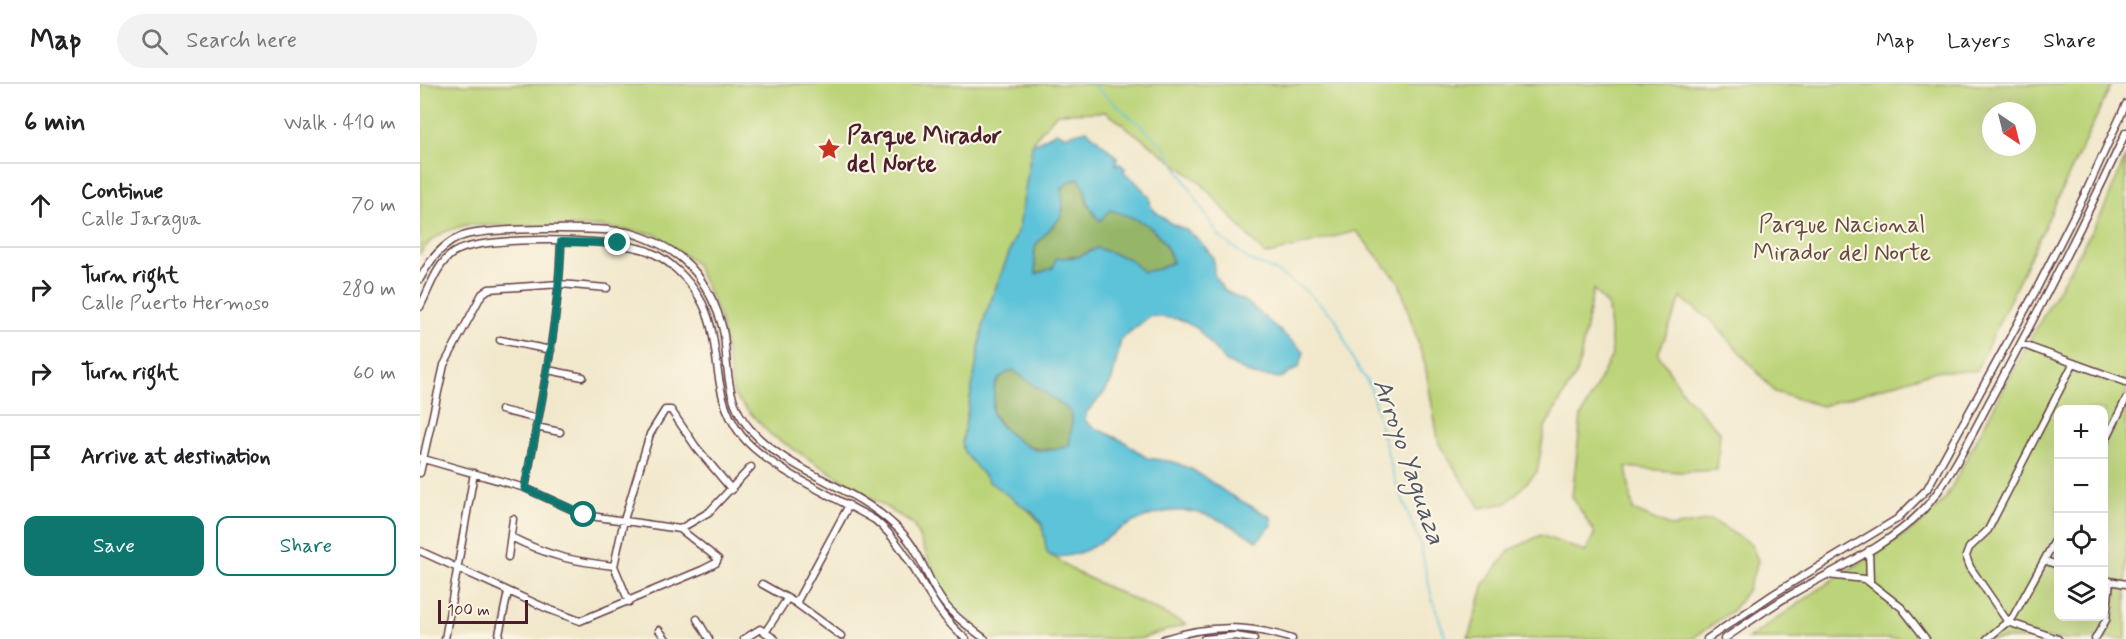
<!DOCTYPE html>
<html lang="en">
<head>
<meta charset="utf-8">
<style>
	:root { --surface:#fff; --page:#f2f2f2; --text:#202124; --muted:#757577; --line:#e0e0e0; --accent:#0f766e }
	body { margin:0; font-family:Mynerve,sans-serif; background:var(--page); color:var(--text) }
	.controls { position:absolute; right:18px; bottom:18px; display:grid; overflow:hidden; border-radius:12px; box-shadow:0 6px 24px #0002 }
	.controls button { width:54px; height:54px; display:grid; place-items:center; padding:0; border:0; border-bottom:2px solid var(--line); background:var(--surface); color:var(--text); font:30px sans-serif }
	.compass { position:absolute; left:1562px; top:18px; width:54px; height:54px; border-radius:50%; background:var(--surface); box-shadow:0 6px 24px #0002; rotate:145deg }
	.scale { position:absolute; left:18px; bottom:15px; width:90px; box-sizing:border-box; padding-left:6px; border:3px solid #4a1f2b; border-top:0; font-size:16px; line-height:21px; white-space:nowrap; color:#4a1f2b; -webkit-text-stroke:4px #fcf5e5; paint-order:stroke }
	.stop { position:absolute; width:18px; height:18px; margin:-14px; border:4px solid #0f766e; border-radius:50%; background:#fff }
	.stop.end { background:#0f766e; border-color:#fff; box-shadow:0 2px 6px #0008 }
	.list { margin:0; padding:0; list-style:none }
	h2 { display:flex; justify-content:space-between; align-items:center; height:78px; margin:0; padding:0 24px; font-size:26px }
	h2 small { font-size:20px; font-weight:400; color:var(--muted) }
	.list li { display:grid; grid-template-columns:39px 1fr auto; gap:18px; align-items:center; box-sizing:border-box; height:84px; padding:0 24px; border-top:2px solid var(--line) }
	.list b { display:block; font-size:22px; white-space:nowrap }
	.list p { margin:0; font-size:20px; white-space:nowrap; color:var(--muted) }
	.list em { font-size:20px; font-style:normal; color:var(--muted) }
	.actions { display:flex; gap:12px; padding:18px 24px }
	.actions a { flex:1; padding:14px 0; border:2px solid var(--accent); border-radius:12px; text-align:center; font-size:21px; color:var(--accent) }
	.actions .main { background:var(--accent); color:#fff }
	.icon { flex:none; width:33px; height:33px; fill:none; stroke:currentColor; stroke-width:2; stroke-linecap:round; stroke-linejoin:round }
	.map { position:relative; flex:none; width:1706px; height:555px; overflow:hidden }
	header { display:flex; align-items:center; gap:36px; box-sizing:border-box; height:84px; padding:0 30px; background:var(--surface); border-bottom:2px solid var(--line) }
	header strong { font-size:28px }
	nav { display:flex; gap:33px; margin-inline-start:auto; font-size:21px }
	.search { width:420px; height:54px; background:var(--page); display:flex; align-items:center; gap:15px; box-sizing:border-box; padding:0 21px; border-radius:33px; color:var(--muted); font-size:22px }
	main { display:flex }
	aside { flex:1; background:var(--surface) }
	.map>svg:first-child { display:block }
</style>
</head>
<body>
<header>
<strong>Map</strong>
<div class="search"><svg class="icon" aria-label="search" viewBox="0 0 24 24"><circle cx="10" cy="10" r="6"/><path d="M15 15l6 6"/></svg>Search here</div>
<nav><a>Map</a><a>Layers</a><a>Share</a></nav>
</header>
<main>
<aside>
<h2>6 min<small>Walk · 410 m</small></h2>
<ul class="list">
<li><svg class="icon" aria-label="ahead" viewBox="0 0 24 24"><path d="M12 20V5M6 11l6-6 6 6"/></svg><div><b>Continue</b><p>Calle Jaragua</p></div><em>70 m</em></li>
<li><svg class="icon" aria-label="right" viewBox="0 0 24 24"><path d="M7 20v-9h11M14 6l5 5-5 5"/></svg><div><b>Turn right</b><p>Calle Puerto Hermoso</p></div><em>280 m</em></li>
<li><svg class="icon" aria-label="right" viewBox="0 0 24 24"><path d="M7 20v-9h11M14 6l5 5-5 5"/></svg><div><b>Turn right</b></div><em>60 m</em></li>
<li><svg class="icon" aria-label="arrive" viewBox="0 0 24 24"><path d="M6 21V4h12l-3 4 3 4H6"/></svg><div><b>Arrive at destination</b></div></li>
</ul>
<div class="actions"><a class="main">Save</a><a>Share</a></div>
</aside>
<div class="map">
<svg width="1706" height="555" viewBox="0 0 1706 555">
	<rect width="100%" height="100%" fill="#fcf5e5"/>
	<filter id="ink" filterUnits="userSpaceOnUse"><feTurbulence type="fractalNoise" baseFrequency=".0167" numOctaves="2"/><feDisplacementMap in="SourceGraphic" scale="12" xChannelSelector="R" yChannelSelector="G"/><feConvolveMatrix kernelMatrix="1 2 1 2 8 2 1 2 1" color-interpolation-filters="sRGB"/></filter>
	<filter id="wash" filterUnits="userSpaceOnUse"><feTurbulence type="fractalNoise" baseFrequency=".008" numOctaves="4" result="noise"/><feDisplacementMap in="SourceGraphic" scale="24" xChannelSelector="R" yChannelSelector="G"/><feGaussianBlur stdDeviation="1.35" result="paint"/><feColorMatrix in="noise" values="0 0 0 0 0 0 0 0 0 0 0 0 0 0 0 0 0 1.4 0 .05"/><feComposite in="paint" operator="in"/></filter>
	<g filter="url(#wash)">
		<rect width="100%" height="100%" fill="#f1e8cc"/>
		<path fill="#bcd479" stroke="#837a52" stroke-width="1.5" fill-rule="evenodd" d="M0,0H1692L1556,287H1516L1402,322L1355,308L1293,238L1261,214L1238,270L1264,310L1300,348L1297,386L1259,388L1206,383L1213,426L1252,443L1292,436L1331,460L1338,477L1328,505L1313,526L1272,555H1048L1064,500L1090,466L1121,451L1165,468L1175,449L1152,413L1161,333L1192,271L1188,223L1173,205L1158,287L1125,343L1117,388L1087,419L1060,424L1019,360L1005,281L979,198L936,147L845,171L780,98L686,28L637,29L613,57L599,143L565,232L542,359L622,440L628,469L658,489L766,540L720,555H571L528,518L493,440L351,351L314,312L300,233L275,179L235,150L181,143L48,141C27,145 11,152 0,170ZM1571,27H1607V63H1571Z
			M1706,72V555H1328L1424,488L1451,473L1498,442L1525,415L1609,257L1683,127ZM1638,326H1684V532H1638Z"/>
		<path fill="#95b669" stroke="#706a4a" stroke-width="1.5" d="M659,94L664,102L667,121C710,131 736,133 753,178L739,185L723,188L709,175L677,164L658,173L650,172L633,184L616,190L614,170L616,160L640,134L643,125L641,105L648,98Z
			M593,286L650,327L652,338L649,362C613,372 591,359 572,328L574,315L573,303L581,291Z"/>
		<path fill="#5cc3d9" stroke="#537182" stroke-width="1.5" fill-rule="evenodd" d="M667,46L697,73L696,81L700,80L705,84L704,89L714,96L729,112L731,123L736,128L750,139L766,146L779,156L793,173L794,191L804,206L828,219L884,268L879,283L861,294L832,291L805,277L777,244L759,235L730,232L701,255L692,296L684,309L666,329L665,336L671,342L703,357L727,374L754,378L773,386L810,411L851,433L852,441L837,457C790,427 757,414 704,443C678,458 666,473 633,473L627,469L622,440L613,429L569,398L544,368L542,359L565,232L599,143L613,57L616,59L636,48L644,52ZM659,94C670,110 663,120 680,137L690,126C724,137 741,143 753,178L739,185L723,188L709,175L677,164L658,173L636,174L633,184L616,190L614,170L616,160L640,134L643,125L642,105L648,98ZM593,286L650,327L652,338L649,362C638,365 627,368 616,366C604,363 573,340 572,327C572,322 574,318 574,313C573,298 579,292 593,286Z"/>
		<g fill="none" stroke-linecap="round" stroke-linejoin="round">
			<path stroke="#5cc3d9" stroke-width="1.5" d="M672,0L743,61L799,152L829,176L856,187L886,207L916,235L933,276L950,302L974,393L1000,460L1012,514L1026,555"/>
		</g>
	</g>
	<g filter="url(#ink)">
		<g fill="none" stroke-linecap="round" stroke-linejoin="round">
			<g stroke="#633d43" stroke-width="9">
				<path id="minor" d="M0,195C9,177 21,161 40,153C62,143 186,143 211,149C235,156 260,169 276,189C289,207 300,229 304,251C308,284 306,318 330,345C368,388 431,401 473,440C498,461 503,486 519,512C530,530 548,542 565,555
					M0,223C9,206 16,181 33,169C59,150 199,154 230,168C250,176 268,195 279,213C305,256 287,306 321,351C348,385 416,413 455,436C496,470 504,521 546,555
					M80,256L131,266
					M1601,260L1706,298
					M128,286L163,293
					M81,326L118,335
					M116,343L140,348
					M1684,360L1706,315
					M0,374L105,404L164,431L260,445L298,475L296,479L282,486L160,537L128,525L0,467
					M0,389L24,281L62,210L69,205L140,200L187,204
					M105,404C120,322 139,241 141,158
					M260,445L289,428L331,383
					M91,453C129,472 151,477 194,482
					M1449,466L1450,498
					M88,473L93,435
					M1626,477L1638,481
					M1407,491L1445,495L1482,524L1506,555
					M1684,496L1706,500
					M342,500L376,519L421,552
					M209,518L194,482L204,436L230,350L245,326H251L276,363L312,406
					M376,519L429,421
					M277,535L289,555
					M239,546L246,555
					M346,547L367,515
					M25,555L54,389
					M78,555L88,508
					M324,555L340,545L355,555
					M744,555C789,541 827,540 872,555
					M784,555L815,552L834,555
					M1287,555L1355,509L1477,435L1507,405L1615,208L1665,110L1706,20
					M1304,555C1326,540 1349,523 1372,510C1415,485 1467,463 1502,427C1529,399 1554,346 1573,311C1620,224 1665,137 1706,48
					M1567,555L1593,533L1638,451
					M1638,555L1588,538L1550,483L1546,472L1549,464L1568,446L1653,280
					M1675,555L1686,536L1690,497"/>
			</g>
			<use href="#minor" stroke="#fff" stroke-width="6"/>
		</g>
	</g>
	<g fill="none" stroke-linecap="round" stroke-linejoin="round" filter="url(#ink)">
		<path stroke="#0f766e" stroke-width="8" d="M164,431L105,404C120,322 139,241 141,158L198,159"/>
	</g>
	<defs>
		<g id="sight-bare" transform="scale(1.8)"><path d="M0-6L1.8-2.2L6-1.7L2.9 1.2L3.7 5.4L0 3.3L-3.7 5.4L-2.9 1.2L-6-1.7L-1.8-2.2Z" fill="#c8321e" stroke="#fcf5e5" stroke-width="2.5" paint-order="stroke"/></g>
	</defs>
	<g fill-rule="evenodd">
		<use href="#sight-bare" x="409" y="65"/>
	</g>
	<g text-anchor="middle" stroke-width="4.5" stroke-linejoin="round" paint-order="stroke">
		<g font-size="24" font-weight="bold" fill="#4a1f2b" stroke="#fcf5e5" text-anchor="start">
			<text x="427" y="59">Parque Mirador<tspan x="427" dy="28">del Norte</tspan></text>
		</g>
		<g font-size="24" fill="#664c3e" stroke="#fcf5e5">
			<text x="1422" y="148">Parque Nacional<tspan x="1422" dy="28">Mirador del Norte</tspan></text>
		</g>
		<g font-size="26" font-style="italic" fill="#505868" stroke="#fcf5e5">
			<text transform="translate(990 377) rotate(71)" y="9">Arroyo Yaguaza</text>
		</g>
	</g>
</svg>
<div class="controls">
<button>+</button>
<button>−</button>
<button><svg class="icon" aria-label="locate" viewBox="0 0 24 24"><circle cx="12" cy="12" r="6"/><path d="M12 2v4M12 18v4M2 12h4M18 12h4"/></svg></button>
<button><svg class="icon" aria-label="layers" viewBox="0 0 24 24"><path d="M12 4l9 5-9 5-9-5zM3 14l9 5 9-5"/></svg></button>
</div>
<svg class="compass" viewBox="-18 -18 36 36"><path d="M0-13l5 13h-10z" fill="#e53935"/><path d="M0 13l5-13h-10z" fill="#757577"/></svg>
<div class="scale">100 m</div>
<div class="stop" style="left:164px;top:431px"></div>
<div class="stop end" style="left:198px;top:159px"></div>
</div>
</main>
</body>
</html>
